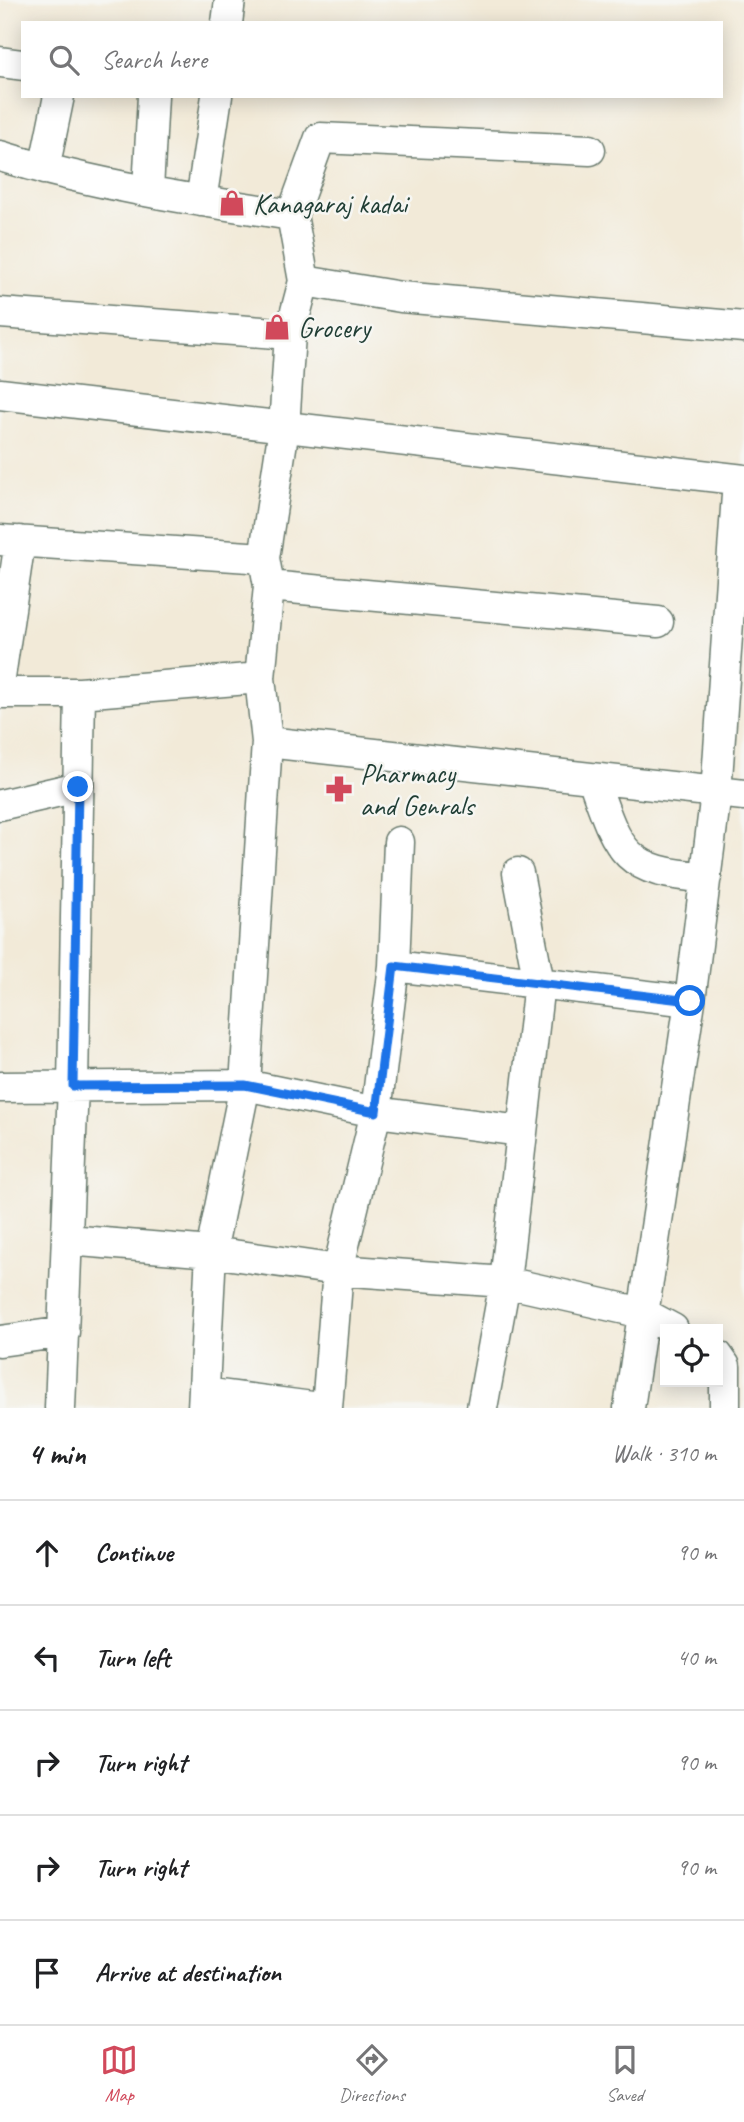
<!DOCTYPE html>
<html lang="en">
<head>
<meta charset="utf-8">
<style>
	:root { --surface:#fff; --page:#f2f2f2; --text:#202124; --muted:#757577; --line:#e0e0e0; --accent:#d1495b }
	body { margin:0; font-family:Caveat,sans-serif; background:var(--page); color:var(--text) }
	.controls { position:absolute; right:21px; bottom:21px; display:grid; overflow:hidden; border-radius:0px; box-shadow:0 4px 18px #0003 }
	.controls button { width:63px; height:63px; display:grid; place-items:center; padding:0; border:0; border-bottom:2px solid var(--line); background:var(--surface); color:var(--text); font:35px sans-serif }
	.stop { position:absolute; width:21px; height:21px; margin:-16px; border:5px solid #1a73e8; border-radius:50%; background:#fff }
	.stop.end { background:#1a73e8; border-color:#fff; box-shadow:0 2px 7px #0008 }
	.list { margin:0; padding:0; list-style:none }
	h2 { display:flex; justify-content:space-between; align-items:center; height:91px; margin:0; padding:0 28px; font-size:30px }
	h2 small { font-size:23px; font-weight:400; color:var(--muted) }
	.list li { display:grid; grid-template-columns:46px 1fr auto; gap:21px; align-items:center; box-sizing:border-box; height:105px; padding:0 28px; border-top:2px solid var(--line) }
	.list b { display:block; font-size:26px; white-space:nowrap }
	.list em { font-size:23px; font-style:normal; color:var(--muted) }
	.icon { flex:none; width:38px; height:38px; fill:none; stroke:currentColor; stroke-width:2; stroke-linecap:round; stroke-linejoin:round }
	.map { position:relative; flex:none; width:744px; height:1408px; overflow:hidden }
	.search { position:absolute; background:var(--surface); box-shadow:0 4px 18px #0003; left:21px; right:21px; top:21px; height:77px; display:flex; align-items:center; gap:18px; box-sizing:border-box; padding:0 24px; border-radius:0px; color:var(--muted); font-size:26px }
	.sheet { height:616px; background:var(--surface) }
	nav { display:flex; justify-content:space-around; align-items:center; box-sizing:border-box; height:98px; border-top:2px solid var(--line); background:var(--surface); font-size:19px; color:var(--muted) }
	nav a { display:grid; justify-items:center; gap:4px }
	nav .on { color:var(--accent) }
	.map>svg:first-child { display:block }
</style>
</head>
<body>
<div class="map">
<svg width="744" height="1408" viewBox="0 0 744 1408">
	<rect width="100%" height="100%" fill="#f6f6f2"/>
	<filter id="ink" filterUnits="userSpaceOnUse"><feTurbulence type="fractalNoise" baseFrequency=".0143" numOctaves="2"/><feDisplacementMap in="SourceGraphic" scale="14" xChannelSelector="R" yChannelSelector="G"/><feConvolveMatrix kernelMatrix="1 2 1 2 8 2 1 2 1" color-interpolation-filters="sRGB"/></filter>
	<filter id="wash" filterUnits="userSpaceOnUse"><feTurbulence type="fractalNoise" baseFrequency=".00686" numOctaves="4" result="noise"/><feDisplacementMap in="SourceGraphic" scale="28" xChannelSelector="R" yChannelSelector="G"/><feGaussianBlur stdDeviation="1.57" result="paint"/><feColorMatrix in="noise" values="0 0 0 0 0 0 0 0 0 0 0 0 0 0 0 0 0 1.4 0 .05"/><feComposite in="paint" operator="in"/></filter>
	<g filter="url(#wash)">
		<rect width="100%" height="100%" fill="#f2ead8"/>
	</g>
	<g filter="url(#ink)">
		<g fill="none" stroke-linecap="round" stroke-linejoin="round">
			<g stroke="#697a6d" stroke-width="33">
				<path id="minor" d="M227,23L230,0
					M0,62L23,65
					M0,156C94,185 194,200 292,215L304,281L290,334L284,428L264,558L269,586L260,678L267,742L245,1085L211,1252L203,1408
					M44,169L59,96
					M148,190L153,96
					M201,201L217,96
					M292,215L320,138L590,150
					M304,281L401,297L744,327
					M0,313L290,334
					M0,394L744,480
					M0,540L264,558
					M269,586L658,622
					M0,677L20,541
					M0,693H80L260,678
					M267,742L744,795
					M593,779C618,850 623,873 706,877
					M0,805L78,787
					M394,966L690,1001
					M0,1087L245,1085L376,1112L521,1131
					M68,1240L211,1252L338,1270L505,1282L643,1313L673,1329
					M0,1341L64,1332
					M718,1356L725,1366V1408
					M204,1393L320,1408
					M60,1408L73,1086L80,693
					M327,1408L338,1270L376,1112L394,966L399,842
					M482,1408L505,1282L539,983L518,873
					M629,1408L690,1001L716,793L738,480"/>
			</g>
			<use href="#minor" stroke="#fff" stroke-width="30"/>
		</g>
	</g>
	<g fill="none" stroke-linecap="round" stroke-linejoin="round" filter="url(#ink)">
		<path stroke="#1a73e8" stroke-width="9" d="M78,787L73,1086L245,1085L376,1112L394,966L690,1001"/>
	</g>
	<defs>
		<g id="shop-bare" transform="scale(2.1)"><path d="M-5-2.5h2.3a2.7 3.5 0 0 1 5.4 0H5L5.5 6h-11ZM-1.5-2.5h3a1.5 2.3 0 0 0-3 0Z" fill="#d1495b" stroke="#f6f6f2" stroke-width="2.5" paint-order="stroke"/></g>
		<g id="pharmacy-bare" transform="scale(2.1)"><path d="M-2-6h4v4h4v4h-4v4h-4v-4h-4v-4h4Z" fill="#d1495b" stroke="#f6f6f2" stroke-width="2.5" paint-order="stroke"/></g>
	</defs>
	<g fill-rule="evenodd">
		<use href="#shop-bare" x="232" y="203"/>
		<use href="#shop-bare" x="277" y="327"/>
		<use href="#pharmacy-bare" x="339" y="789"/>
	</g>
	<g text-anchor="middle" stroke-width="5" stroke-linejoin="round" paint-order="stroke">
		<g font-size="28" fill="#1f3d34" stroke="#f6f6f2" text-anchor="start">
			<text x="253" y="213">Kanagaraj kadai</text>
			<text x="298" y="337">Grocery</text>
			<text x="360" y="783">Pharmacy<tspan x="360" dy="32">and Genrals</tspan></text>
		</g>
	</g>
</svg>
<div class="controls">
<button><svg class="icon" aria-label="locate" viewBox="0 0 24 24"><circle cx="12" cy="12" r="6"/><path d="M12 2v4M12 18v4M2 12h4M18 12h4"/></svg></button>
</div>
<div class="stop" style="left:690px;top:1001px"></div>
<div class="stop end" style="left:78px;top:787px"></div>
<div class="search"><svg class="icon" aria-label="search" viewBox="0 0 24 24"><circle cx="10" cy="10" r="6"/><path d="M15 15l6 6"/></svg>Search here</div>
</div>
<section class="sheet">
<h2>4 min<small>Walk · 310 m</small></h2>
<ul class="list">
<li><svg class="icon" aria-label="ahead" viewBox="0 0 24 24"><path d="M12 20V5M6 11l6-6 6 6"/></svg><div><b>Continue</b></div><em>90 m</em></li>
<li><svg class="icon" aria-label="left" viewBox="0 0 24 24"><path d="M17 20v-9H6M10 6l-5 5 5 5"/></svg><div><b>Turn left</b></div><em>40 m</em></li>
<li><svg class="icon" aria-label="right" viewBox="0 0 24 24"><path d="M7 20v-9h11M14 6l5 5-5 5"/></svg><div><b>Turn right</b></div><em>90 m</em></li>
<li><svg class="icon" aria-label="right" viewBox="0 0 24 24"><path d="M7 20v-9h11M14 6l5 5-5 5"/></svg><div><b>Turn right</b></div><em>90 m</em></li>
<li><svg class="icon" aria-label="arrive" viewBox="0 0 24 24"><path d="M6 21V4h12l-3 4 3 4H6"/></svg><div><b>Arrive at destination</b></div></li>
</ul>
</section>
<nav>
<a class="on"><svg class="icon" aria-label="map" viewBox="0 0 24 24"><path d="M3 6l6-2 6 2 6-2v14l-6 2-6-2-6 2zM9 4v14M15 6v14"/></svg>Map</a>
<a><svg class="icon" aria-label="directions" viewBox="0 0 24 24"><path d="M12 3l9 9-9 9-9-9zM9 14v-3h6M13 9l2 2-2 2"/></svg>Directions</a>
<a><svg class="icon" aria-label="saved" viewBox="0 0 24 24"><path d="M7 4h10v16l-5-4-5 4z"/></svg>Saved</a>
</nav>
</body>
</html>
